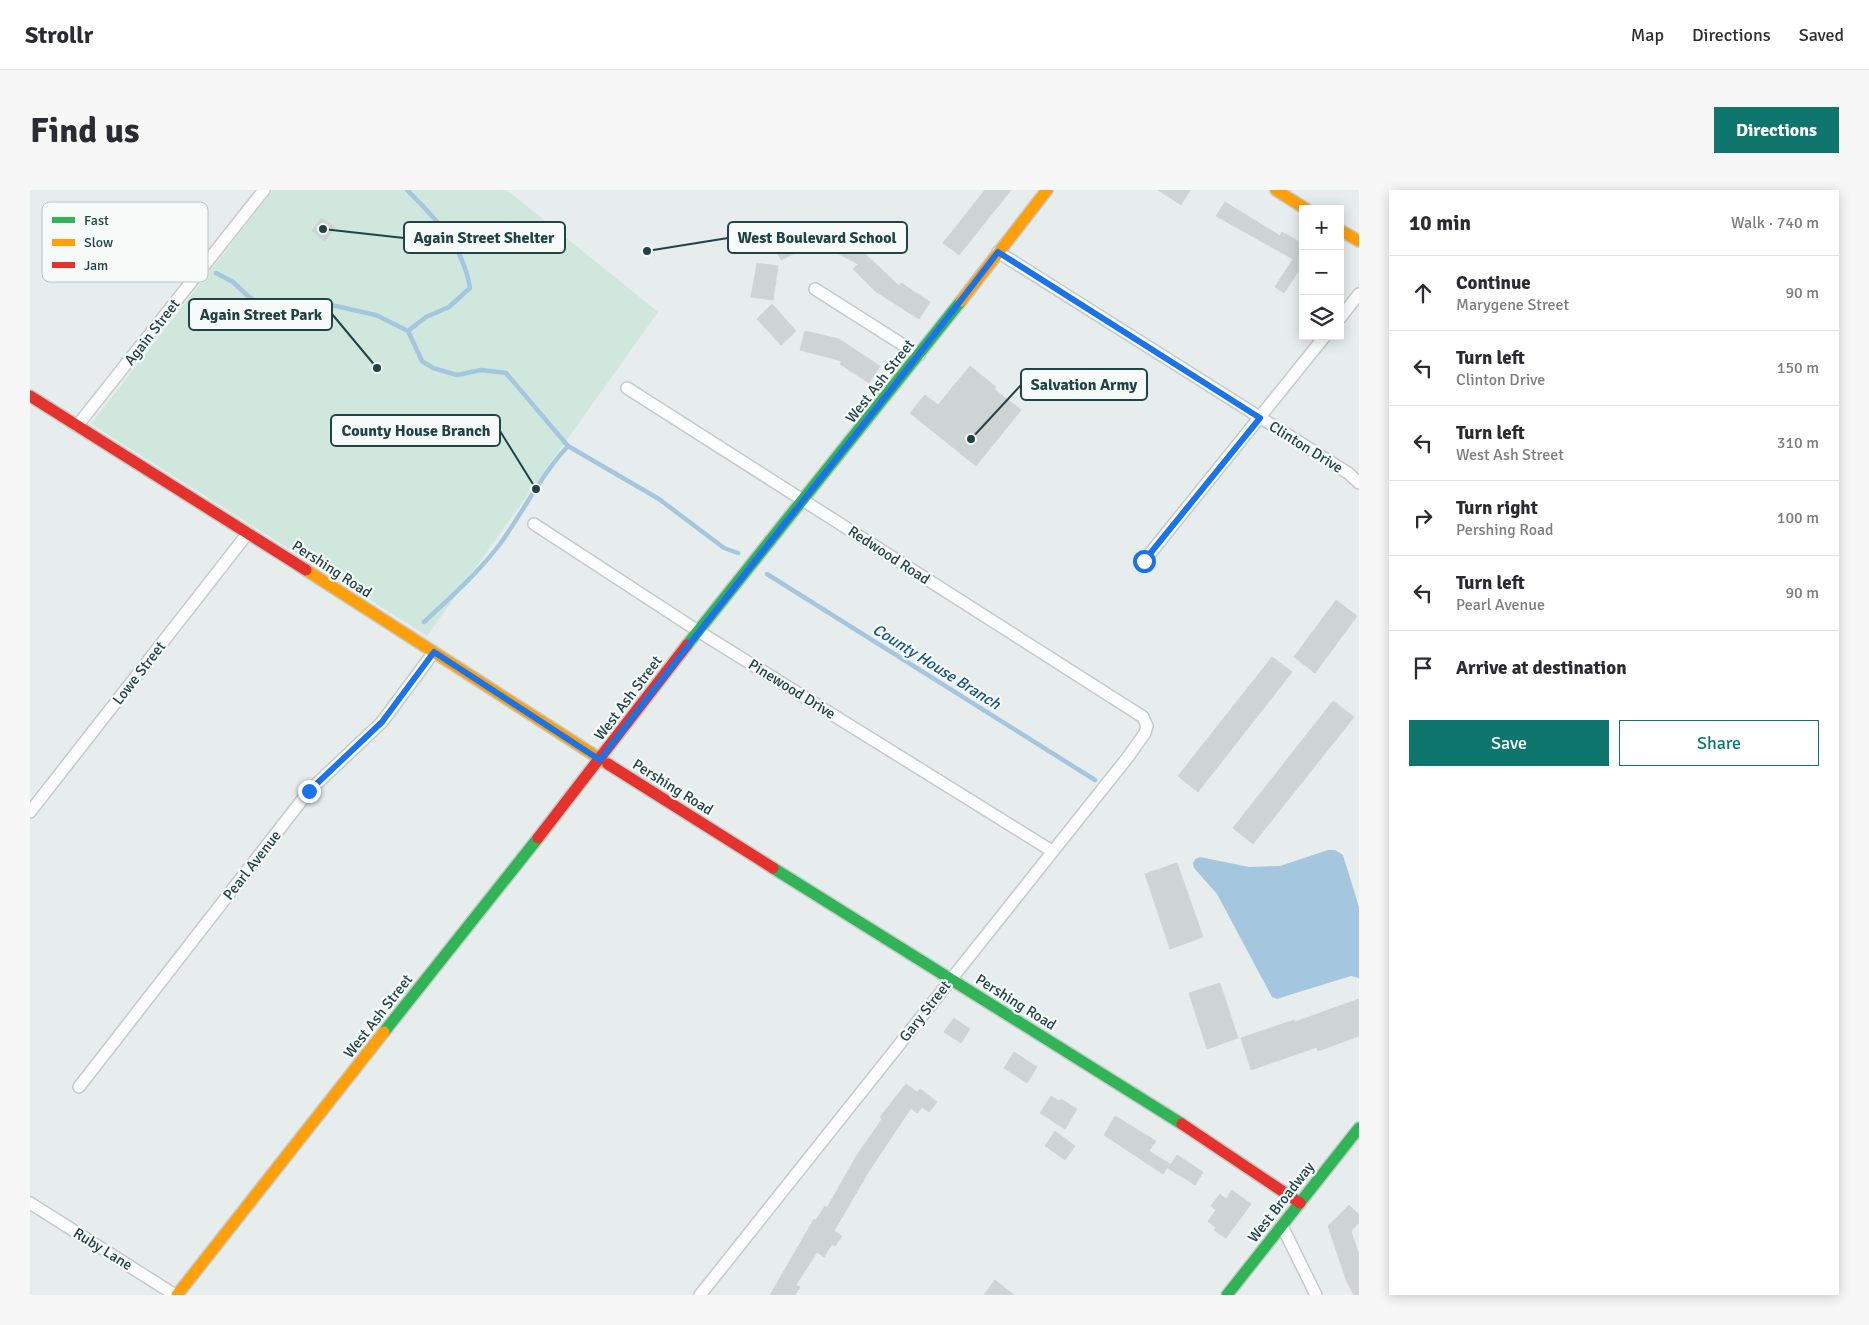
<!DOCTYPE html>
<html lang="en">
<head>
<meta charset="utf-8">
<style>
	:root { --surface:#fff; --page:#f7f7f7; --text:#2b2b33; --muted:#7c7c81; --line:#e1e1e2; --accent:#0f766e }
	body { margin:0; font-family:Signika,sans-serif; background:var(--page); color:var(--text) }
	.controls { position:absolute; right:15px; top:15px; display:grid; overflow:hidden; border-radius:0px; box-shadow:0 2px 12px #0003 }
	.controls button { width:45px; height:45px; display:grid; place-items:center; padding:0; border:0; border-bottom:1px solid var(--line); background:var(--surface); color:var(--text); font:25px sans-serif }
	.stop { position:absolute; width:15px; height:15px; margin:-11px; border:4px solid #1a73e8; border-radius:50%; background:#fff }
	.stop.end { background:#1a73e8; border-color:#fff; box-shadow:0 1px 5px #0008 }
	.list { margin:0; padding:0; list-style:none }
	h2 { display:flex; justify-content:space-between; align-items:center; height:65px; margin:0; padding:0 20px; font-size:21px }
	h2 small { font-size:16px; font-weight:400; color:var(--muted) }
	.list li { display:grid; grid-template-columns:32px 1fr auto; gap:15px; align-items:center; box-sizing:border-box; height:75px; padding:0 20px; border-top:1px solid var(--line) }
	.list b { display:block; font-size:19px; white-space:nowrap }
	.list p { margin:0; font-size:16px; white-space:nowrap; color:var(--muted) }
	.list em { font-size:16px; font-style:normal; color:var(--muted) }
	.actions { display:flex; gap:10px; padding:15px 20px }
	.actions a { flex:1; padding:11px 0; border:1px solid var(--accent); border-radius:0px; text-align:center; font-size:18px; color:var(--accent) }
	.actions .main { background:var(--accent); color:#fff }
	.icon { flex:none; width:28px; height:28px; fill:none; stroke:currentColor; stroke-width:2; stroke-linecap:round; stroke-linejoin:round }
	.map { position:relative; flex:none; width:1329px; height:1105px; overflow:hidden; border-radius:0px }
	header { display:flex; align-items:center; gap:30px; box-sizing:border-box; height:70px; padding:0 25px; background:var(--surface); border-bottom:1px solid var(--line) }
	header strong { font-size:24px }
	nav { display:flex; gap:28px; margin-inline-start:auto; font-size:18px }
	.intro { display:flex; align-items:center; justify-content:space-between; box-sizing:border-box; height:120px; padding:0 30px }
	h1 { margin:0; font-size:35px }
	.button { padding:12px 22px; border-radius:0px; background:var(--accent); color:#fff; font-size:18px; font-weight:700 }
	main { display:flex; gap:30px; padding:0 30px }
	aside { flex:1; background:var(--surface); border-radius:0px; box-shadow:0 2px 12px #0003 }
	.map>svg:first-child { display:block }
</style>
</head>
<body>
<header>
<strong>Strollr</strong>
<nav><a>Map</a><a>Directions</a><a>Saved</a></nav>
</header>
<div class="intro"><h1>Find us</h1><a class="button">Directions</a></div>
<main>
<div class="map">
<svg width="1329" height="1105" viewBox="0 0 1329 1105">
	<rect width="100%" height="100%" fill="#e7edec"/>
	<path fill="#cfe7dd" d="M243,0H477L628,122L397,446L61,234Z"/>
	<path fill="#a4c6df" d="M1298,660H1305L1313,665L1329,717V788L1321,786L1256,806L1247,809L1242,807L1187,704L1164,678L1163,673L1165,669L1170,667L1219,677L1250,676Z"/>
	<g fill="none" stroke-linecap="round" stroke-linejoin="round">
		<path stroke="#a4c6df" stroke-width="4.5" d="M377,0C406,29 433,55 440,98L419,117L396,127L378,141
			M186,83L203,92L219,107L232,115
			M251,128L264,125L282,116L301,115L346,125L378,141L392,171L403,178L427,185L451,180L476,183L538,256
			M737,384L1065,590
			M394,432C422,406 447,384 470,354C493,322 511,285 538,256L629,309L694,358L708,363"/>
	</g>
	<path fill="#ced4d3" stroke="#cfd6d5" d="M955,0H981L929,65L913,53Z
		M1128,0H1160L1151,15Z
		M1195,12L1250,46L1252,42L1273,54V74L1254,103L1245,97L1263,69L1186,26Z
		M291,28L305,37L295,51L282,41Z
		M774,35L783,54L751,70L742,51Z
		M800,36L830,52L828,57L869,96L871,93L900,112L889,129L845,101L823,79L828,74L790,54Z
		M727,73L748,76L743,110L721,107Z
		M742,114L766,141L751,155L727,129Z
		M775,141L809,149L850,176L839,193L810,174L812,171L770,160Z
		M940,176L966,197L964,199L991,220L946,276L880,223L895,205L908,215Z
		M1306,410L1327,426L1285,483L1264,467Z
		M1242,467L1262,482L1168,602L1148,586Z
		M1303,511L1324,527L1223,654L1203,638Z
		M1147,673L1173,747L1140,759L1115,684Z
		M1190,793L1208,848L1177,859L1159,803Z
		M1329,809V846L1288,861L1287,857L1221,880L1211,848L1264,830L1265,832Z
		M924,828L940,839L931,853L914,842Z
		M984,862L1007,877L997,893L974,878Z
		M876,894L887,902L890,899L907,912L899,922L892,917L887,923L881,918L839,981L804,1041L812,1046L805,1056L802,1054L794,1067L787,1062L766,1095L770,1097L765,1105H740L780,1036L784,1029L786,1030L795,1016L797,1018L827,965L852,929L850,927Z
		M1021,906L1029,911L1031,909L1047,919L1035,939L1010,923Z
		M1085,926L1126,951L1119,961L1140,974L1133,984L1074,945Z
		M1025,941L1045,956L1035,970L1015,956Z
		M1147,965L1173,982L1165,995L1138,978Z
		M1202,1000L1221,1014L1196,1048L1184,1040L1186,1038L1178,1031L1186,1020L1181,1016L1190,1004L1196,1009Z
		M1319,1015L1329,1025V1033L1321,1041L1329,1065V1105H1324L1317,1092L1298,1036Z
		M965,1090L984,1105H954Z"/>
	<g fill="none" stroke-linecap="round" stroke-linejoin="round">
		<g stroke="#c4cac9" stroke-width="14">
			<path id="street" d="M968,62L1318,283L1329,293
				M785,99L889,165
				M1310,128L1329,104
				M597,198L1113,527L1117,536L1115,543L1098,567L670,1105
				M47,236L234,0
				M504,334L668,441L1022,661
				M1114,371L1295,146
				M0,622L218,343
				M49,897L279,601L352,532L404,462
				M0,1013L145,1105
				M1252,1036L1286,1105"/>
		</g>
		<g stroke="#c2cbca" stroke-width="14">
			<path id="fast" d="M657,455L931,111
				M743,678L1152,934
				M354,842L508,648
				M1197,1105L1329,938"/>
		</g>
		<g stroke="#c2cbca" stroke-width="14">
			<path id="slow" d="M1246,0L1276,19
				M1310,40L1329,51
				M931,111L1017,0
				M276,380L578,574
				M147,1105L354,842"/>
		</g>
		<g stroke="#c2cbca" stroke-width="14">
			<path id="jam" d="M0,206L276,380
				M578,574L743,678
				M508,648L657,455
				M1152,934L1270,1013"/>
		</g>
		<use href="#street" stroke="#fbfcfc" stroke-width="11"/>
		<use href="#fast" stroke="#30b455" stroke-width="11"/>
		<use href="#slow" stroke="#ff9f0a" stroke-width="11"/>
		<use href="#jam" stroke="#e5322d" stroke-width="11"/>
	</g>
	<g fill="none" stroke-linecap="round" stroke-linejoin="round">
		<path stroke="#1a73e8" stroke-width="6" d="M279,601L352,532L404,462L570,570C700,398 838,233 968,62L1230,228L1114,371"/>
	</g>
	<g text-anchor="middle" stroke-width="4.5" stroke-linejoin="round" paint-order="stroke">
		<g font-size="15" fill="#224344" stroke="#f6fbfa">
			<text transform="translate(122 142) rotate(-52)" y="5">Again Street</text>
			<text transform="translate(850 191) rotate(-52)" y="5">West Ash Street</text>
			<text transform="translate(1276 257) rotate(32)" y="5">Clinton Drive</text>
			<text transform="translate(859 365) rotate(33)" y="5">Redwood Road</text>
			<text transform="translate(302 379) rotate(33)" y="5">Pershing Road</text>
			<text transform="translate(109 483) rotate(-52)" y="5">Lowe Street</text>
			<text transform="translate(762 499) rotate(32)" y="5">Pinewood Drive</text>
			<text transform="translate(598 508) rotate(-53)" y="5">West Ash Street</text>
			<text transform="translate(643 597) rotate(32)" y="5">Pershing Road</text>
			<text transform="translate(222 675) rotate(-52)" y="5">Pearl Avenue</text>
			<text transform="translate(986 812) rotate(32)" y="5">Pershing Road</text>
			<text transform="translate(895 821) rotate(-52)" y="5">Gary Street</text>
			<text transform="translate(348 826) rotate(-52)" y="5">West Ash Street</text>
			<text transform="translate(1251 1012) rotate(-52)" y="5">West Broadway</text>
			<text transform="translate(73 1059) rotate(32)" y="5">Ruby Lane</text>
		</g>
		<g font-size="16" font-style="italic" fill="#155487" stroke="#f6fbfa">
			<text transform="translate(907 476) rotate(32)" y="6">County House Branch</text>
		</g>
	</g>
	<rect x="12" y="12" width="166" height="80" rx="8" fill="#f6fbfa" stroke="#b6c4c3" stroke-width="1"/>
	<rect x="22" y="27" width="23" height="6" fill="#30b455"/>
	<rect x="22" y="49" width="23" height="7" fill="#ff9f0a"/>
	<rect x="22" y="72" width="23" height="6" fill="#e5322d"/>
	<g font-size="14" fill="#224344">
		<text x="54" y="35">Fast</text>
		<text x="54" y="57">Slow</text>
		<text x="54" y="80">Jam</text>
	</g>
	<path fill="none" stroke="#224344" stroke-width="2" d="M293 39L374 48M617 61L698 48M347 178L302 124M941 249L991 195M506 299L470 241"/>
	<g fill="#224344" stroke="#f6fbfa" stroke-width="2">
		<circle cx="293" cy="39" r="5"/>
		<circle cx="617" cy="61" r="5"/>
		<circle cx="347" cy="178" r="5"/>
		<circle cx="941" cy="249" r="5"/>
		<circle cx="506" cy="299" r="5"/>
	</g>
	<g fill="#f6fbfa" stroke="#224344" stroke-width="2">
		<rect x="374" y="32" width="161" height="31" rx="5"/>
		<rect x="698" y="32" width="179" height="31" rx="5"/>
		<rect x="159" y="109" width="143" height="31" rx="5"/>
		<rect x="991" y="179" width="126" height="31" rx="5"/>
		<rect x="301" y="225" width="169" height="31" rx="5"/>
	</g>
	<g font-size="16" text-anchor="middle" font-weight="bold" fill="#224344">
		<text x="454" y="53">Again Street Shelter</text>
		<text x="787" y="53">West Boulevard School</text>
		<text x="231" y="130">Again Street Park</text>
		<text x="1054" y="200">Salvation Army</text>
		<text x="386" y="246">County House Branch</text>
	</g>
</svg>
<div class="controls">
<button>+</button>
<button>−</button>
<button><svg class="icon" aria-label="layers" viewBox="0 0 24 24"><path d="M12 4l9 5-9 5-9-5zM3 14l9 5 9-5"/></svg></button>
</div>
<div class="stop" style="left:1114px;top:371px"></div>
<div class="stop end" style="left:279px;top:601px"></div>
</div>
<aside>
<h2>10 min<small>Walk · 740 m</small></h2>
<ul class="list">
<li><svg class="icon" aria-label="ahead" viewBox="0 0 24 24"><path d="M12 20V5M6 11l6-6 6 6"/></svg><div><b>Continue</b><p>Marygene Street</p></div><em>90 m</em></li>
<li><svg class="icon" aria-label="left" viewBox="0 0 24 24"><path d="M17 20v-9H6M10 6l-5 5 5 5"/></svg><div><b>Turn left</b><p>Clinton Drive</p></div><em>150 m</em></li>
<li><svg class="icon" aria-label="left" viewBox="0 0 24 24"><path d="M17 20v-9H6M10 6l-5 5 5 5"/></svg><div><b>Turn left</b><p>West Ash Street</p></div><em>310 m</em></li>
<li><svg class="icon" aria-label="right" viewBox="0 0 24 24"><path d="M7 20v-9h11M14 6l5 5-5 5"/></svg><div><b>Turn right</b><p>Pershing Road</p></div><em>100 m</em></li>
<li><svg class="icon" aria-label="left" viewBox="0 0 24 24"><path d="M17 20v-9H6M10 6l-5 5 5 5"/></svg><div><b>Turn left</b><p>Pearl Avenue</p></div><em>90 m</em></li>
<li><svg class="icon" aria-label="arrive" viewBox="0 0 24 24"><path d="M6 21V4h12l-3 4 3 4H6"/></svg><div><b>Arrive at destination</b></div></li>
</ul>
<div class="actions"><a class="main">Save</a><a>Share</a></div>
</aside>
</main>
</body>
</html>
